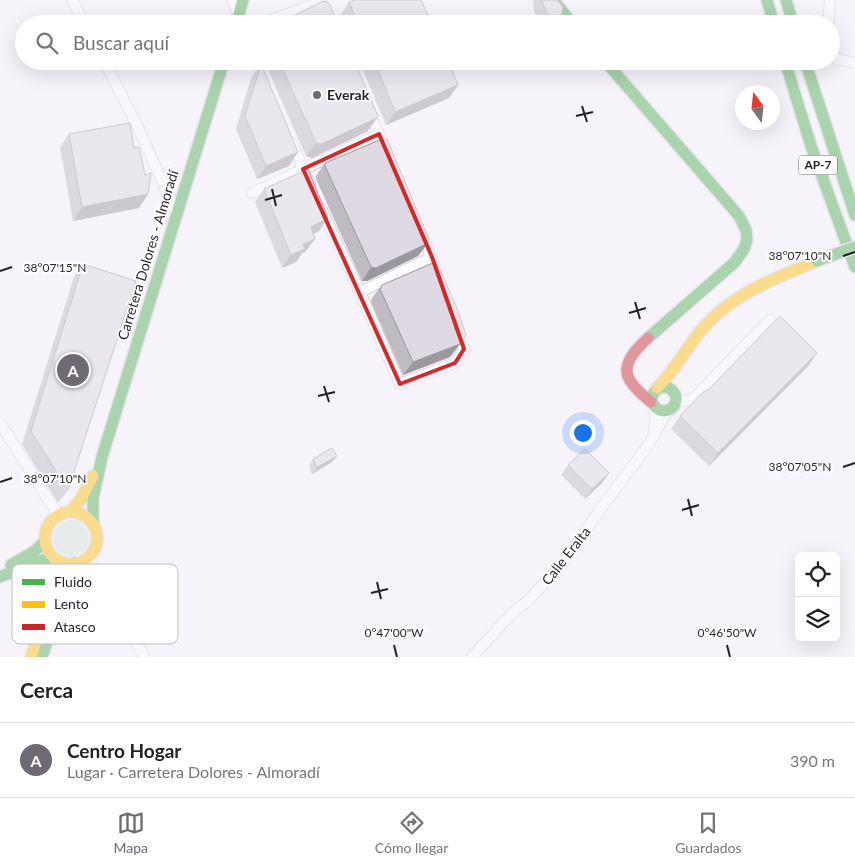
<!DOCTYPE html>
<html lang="es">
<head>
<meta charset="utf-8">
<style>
	:root { --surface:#fff; --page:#f2f2f2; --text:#222; --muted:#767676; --line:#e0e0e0; --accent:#6e6973 }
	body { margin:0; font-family:Lato,sans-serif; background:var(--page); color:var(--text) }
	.controls { position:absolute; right:15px; bottom:15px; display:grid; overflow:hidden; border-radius:8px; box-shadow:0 5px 20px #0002 }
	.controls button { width:45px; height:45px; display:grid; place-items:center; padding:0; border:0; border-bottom:1px solid var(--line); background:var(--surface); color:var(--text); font:25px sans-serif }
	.compass { position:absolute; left:735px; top:85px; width:45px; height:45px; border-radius:50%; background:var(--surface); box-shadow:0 5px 20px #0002; rotate:345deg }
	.you { position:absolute; left:582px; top:432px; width:18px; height:18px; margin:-12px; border:4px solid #fff; border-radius:50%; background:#1a73e8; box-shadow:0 0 0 8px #1a73e833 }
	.badge { display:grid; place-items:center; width:32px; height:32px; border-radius:50%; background:var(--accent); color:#fff; font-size:16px; font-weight:700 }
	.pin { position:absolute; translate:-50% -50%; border:2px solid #fff; box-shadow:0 1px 5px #0006 }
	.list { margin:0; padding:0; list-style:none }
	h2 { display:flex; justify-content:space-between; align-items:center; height:65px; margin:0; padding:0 20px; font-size:21px }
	h2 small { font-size:16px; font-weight:400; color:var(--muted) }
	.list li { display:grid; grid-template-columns:32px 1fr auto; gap:15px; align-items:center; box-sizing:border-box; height:75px; padding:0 20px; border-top:1px solid var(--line) }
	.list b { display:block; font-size:19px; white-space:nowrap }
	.list p { margin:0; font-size:16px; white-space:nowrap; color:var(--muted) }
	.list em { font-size:16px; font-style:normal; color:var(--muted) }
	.icon { flex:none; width:28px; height:28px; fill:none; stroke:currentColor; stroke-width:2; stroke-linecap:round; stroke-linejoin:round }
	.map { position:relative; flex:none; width:855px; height:657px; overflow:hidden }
	.search { position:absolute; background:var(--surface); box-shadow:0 5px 20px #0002; left:15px; right:15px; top:15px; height:55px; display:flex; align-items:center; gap:12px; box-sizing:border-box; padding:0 18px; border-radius:28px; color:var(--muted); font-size:19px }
	.sheet { height:140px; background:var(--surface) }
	nav { display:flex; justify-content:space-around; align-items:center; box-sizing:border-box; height:70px; border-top:1px solid var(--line); background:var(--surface); font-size:14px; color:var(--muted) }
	nav a { display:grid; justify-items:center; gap:2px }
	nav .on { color:var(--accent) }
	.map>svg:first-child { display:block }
</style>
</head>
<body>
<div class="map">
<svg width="855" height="657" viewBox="0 0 855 657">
	<rect width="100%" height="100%" fill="#f6f3fa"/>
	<path fill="#d8e2db" d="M53 538a18 18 0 1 1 36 0a18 18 0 1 1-36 0Z"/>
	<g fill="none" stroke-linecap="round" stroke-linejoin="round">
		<g stroke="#d4d0d9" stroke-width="12">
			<path id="street" d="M72,0L85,24
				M232,0L238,13
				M259,24L321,2
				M828,24L830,0
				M831,52L837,59L855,63
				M104,61L138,127L177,215
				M255,61L264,81
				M368,111L386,150
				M291,142L310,184
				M252,193L379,134
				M321,208L360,292L400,384L455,363L464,349L457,328
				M421,232L438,274
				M360,292L432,257
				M676,400L686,401L694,398L770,320
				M653,405L656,419L654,429
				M0,423L58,515
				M88,557L144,657
				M472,657L504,622L516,610L529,600L564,561L605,503L649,444L657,429L668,411"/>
		</g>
		<g stroke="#d4d0d9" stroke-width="14">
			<path id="fast" d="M553,0L573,24
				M767,0L774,24
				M786,0L793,24
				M236,24L243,0
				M605,61L739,216L746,230L747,240L744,249L735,262L648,338
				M785,61L811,146L855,267
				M805,61L855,215
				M652 399a12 12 0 1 1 24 0a12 12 0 1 1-24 0Z
				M93,524V498L102,457L224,61
				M11,565L35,551L45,541
				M0,577L40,561L53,557
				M42,657L68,577L75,563"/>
		</g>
		<g stroke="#d4d0d9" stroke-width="14">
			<path id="slow" d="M657,388C676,370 687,346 704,327C734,293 776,278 817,261
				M70,512L81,499L93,476
				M45 538a26 26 0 1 1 52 0a26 26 0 1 1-52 0Z
				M31,657L56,579L57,572L56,559"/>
		</g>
		<g stroke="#d4d0d9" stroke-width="14">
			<path id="jam" d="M648,338C636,349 619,366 631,382C636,390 644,396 651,402"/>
		</g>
		<use href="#street" stroke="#fefdfe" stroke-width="10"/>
		<use href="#fast" stroke="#4caf50" stroke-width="11"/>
		<use href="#slow" stroke="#ffc107" stroke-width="11"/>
		<use href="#jam" stroke="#c62828" stroke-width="11"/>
		<g stroke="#d4d0d9" stroke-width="14" stroke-linecap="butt">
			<path id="fast-bridge" d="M817,261L855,247"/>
		</g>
		<use href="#fast-bridge" stroke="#4caf50" stroke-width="11"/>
	</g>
	<path fill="#bfbbc3" d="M533,0H557L556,24H540L534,11Z
		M349,2L432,24H343L340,16Z
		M264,61H354L368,131L312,158L306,156Z
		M359,61H448L458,85L449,98L386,125Z
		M261,64L289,166L257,179L236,129L251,78Z
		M69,134L134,148L148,194L139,208L73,221L60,147Z
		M325,163L428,243L418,256L367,281H362L316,179V176Z
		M264,189L319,231L313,234L315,239L305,252L302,253L296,262L282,268L255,202Z
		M83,264L68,490L58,503L22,444L74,277Z
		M382,285L450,357L403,375L371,302L372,298Z
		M808,366L709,466L671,429L680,416L708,390Z
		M313,459L332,462L312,474L309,466Z
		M568,465L609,473L602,483L585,499L561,475Z"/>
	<path fill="#9b989f" d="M561,17L556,24H551L552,23Z
		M458,85L449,98L386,125L395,112Z
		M377,118L368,131L312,158L306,156L316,143Z
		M298,152L289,166L257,179L266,166Z
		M148,194L139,208L73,221L82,207Z
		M328,218L319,231L302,240L311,227Z
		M315,239L305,252L302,253L296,262L282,268L291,255L303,244Z
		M428,243L418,256L367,281H362L371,267Z
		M460,344L450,357L403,375L413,362Z
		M817,353L808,366L709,466L718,453Z
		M337,456L332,462L312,474L317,467Z
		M609,473L602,483L585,499L592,489Z"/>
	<path fill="#ded9e3" stroke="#9b989f" d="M355,0H421L432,24H358L349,2Z
		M541,0H557L563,7L561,17L552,23Z
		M323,1L329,3L338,24H277Z
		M279,61H354L378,116L377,118L321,144L316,143Z
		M374,61H448L458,85L395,112Z
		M261,64L298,152L266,166L245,116Z
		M130,123L134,148L139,147L145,175L151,173L148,194L82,207L69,134Z
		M382,139H387L429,239L428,243L376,268L371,267L325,166V163Z
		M308,169L328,218L311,227L315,239L303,244L305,249L291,255L264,189Z
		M433,263L438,265L456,306L466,335L460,344L413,362L380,289L382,285Z
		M83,264L136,281L68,490L31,431Z
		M780,316L817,353L718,453L680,416L703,392L708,390Z
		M332,448L337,456L317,467L313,459Z
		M585,449L609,473L592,489L568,465Z"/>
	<path d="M0 0H855V657H0ZM379,134L432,257L464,349L455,363L400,384L303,169Z" fill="#f6f3fa" fill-opacity=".55" fill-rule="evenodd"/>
	<path fill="none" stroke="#d62828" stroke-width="4" stroke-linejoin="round" d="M379,134L432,257L464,349L455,363L400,384L303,169Z"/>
	<path fill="none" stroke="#251f2b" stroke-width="2" d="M582,106L587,122M576,116L593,112M272,189L276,206M265,200L282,195M843,256L855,252M0,271L12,267M635,302L640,319M629,313L646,308M324,386L329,402M318,396L335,392M843,467L855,463M0,482L12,478M688,499L692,516M682,510L699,505M377,582L381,599M371,593L388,589M394,645L397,657M727,645L730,657"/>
	<circle fill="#6e6973" stroke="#fff" stroke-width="2" cx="317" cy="95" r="5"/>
	<g text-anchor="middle" stroke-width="4" stroke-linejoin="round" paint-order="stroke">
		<rect fill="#fff" stroke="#66626b" stroke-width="1" x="799" y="155.5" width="38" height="19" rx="4"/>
		<g font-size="12" font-weight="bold" fill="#251f2b">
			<text x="818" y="169">AP-7</text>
		</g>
		<g font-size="14" font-weight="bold" fill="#251f2b" stroke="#fff" text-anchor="start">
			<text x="327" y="100">Everak</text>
		</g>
		<g font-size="14" fill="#251f2b" stroke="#fff">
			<text transform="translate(148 255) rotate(-73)" y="5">Carretera Dolores - Almoradí</text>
			<text transform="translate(566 556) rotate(-52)" y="5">Calle Eralta</text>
		</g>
	</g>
	<rect x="12" y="564" width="166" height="80" rx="8" fill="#fff" stroke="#bebcbf" stroke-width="1"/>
	<rect x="22" y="579" width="23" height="6" fill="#4caf50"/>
	<rect x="22" y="601" width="23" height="7" fill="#ffc107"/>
	<rect x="22" y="624" width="23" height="6" fill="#c62828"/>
	<g font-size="14" fill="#251f2b">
		<text x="54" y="587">Fluido</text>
		<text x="54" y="609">Lento</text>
		<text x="54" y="632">Atasco</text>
	</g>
	<g font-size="12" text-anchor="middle" fill="#251f2b" stroke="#fff" stroke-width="4" stroke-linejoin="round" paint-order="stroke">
		<text x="800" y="260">38°07'10"N</text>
		<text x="55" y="272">38°07'15"N</text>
		<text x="800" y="471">38°07'05"N</text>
		<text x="55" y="483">38°07'10"N</text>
		<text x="394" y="637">0°47'00"W</text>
		<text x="727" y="637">0°46'50"W</text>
	</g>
</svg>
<div class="controls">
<button><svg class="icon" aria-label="locate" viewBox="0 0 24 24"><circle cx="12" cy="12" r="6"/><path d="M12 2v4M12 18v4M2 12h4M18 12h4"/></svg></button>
<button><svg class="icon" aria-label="layers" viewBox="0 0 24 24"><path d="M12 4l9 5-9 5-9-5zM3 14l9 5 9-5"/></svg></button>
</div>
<svg class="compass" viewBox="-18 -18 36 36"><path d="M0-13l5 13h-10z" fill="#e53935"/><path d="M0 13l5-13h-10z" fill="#767676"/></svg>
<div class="you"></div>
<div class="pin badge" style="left:73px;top:370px">A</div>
<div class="search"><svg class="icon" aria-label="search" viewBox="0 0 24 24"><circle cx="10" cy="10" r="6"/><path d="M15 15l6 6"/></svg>Buscar aquí</div>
</div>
<section class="sheet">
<h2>Cerca<small></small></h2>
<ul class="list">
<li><span class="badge">A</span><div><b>Centro Hogar</b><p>Lugar · Carretera Dolores - Almoradí</p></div><em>390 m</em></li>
</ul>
</section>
<nav>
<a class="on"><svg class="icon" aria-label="map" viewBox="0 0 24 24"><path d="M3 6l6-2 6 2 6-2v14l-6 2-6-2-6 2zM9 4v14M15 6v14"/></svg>Mapa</a>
<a><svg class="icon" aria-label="directions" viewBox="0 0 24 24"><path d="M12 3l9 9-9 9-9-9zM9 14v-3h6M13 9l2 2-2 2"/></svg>Cómo llegar</a>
<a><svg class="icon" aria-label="saved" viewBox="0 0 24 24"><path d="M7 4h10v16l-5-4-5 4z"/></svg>Guardados</a>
</nav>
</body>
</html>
